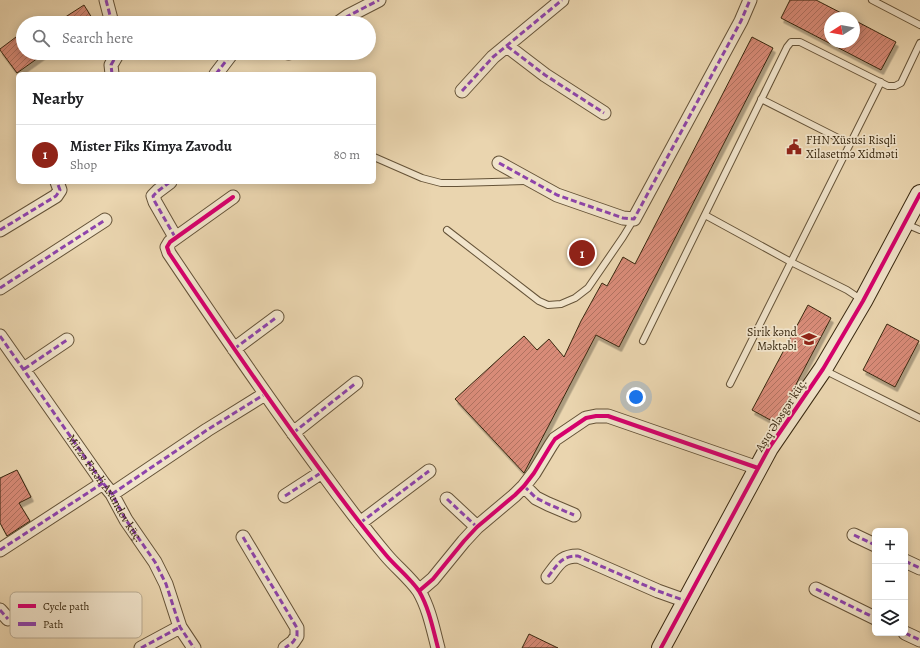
<!DOCTYPE html>
<html lang="en">
<head>
<meta charset="utf-8">
<style>
	:root { --surface:#fff; --page:#f2f2f2; --text:#202124; --muted:#757577; --line:#e0e0e0; --accent:#8f2418 }
	body { margin:0; font-family:Alegreya,serif; background:var(--page); color:var(--text) }
	.controls { position:absolute; right:12px; bottom:12px; display:grid; overflow:hidden; border-radius:6px; box-shadow:0 2px 10px #0003 }
	.controls button { width:36px; height:36px; display:grid; place-items:center; padding:0; border:0; border-bottom:1px solid var(--line); background:var(--surface); color:var(--text); font:20px sans-serif }
	.compass { position:absolute; left:824px; top:12px; width:36px; height:36px; border-radius:50%; background:var(--surface); box-shadow:0 2px 10px #0003; rotate:259deg }
	.you { position:absolute; left:636px; top:397px; width:14px; height:14px; margin:-10px; border:3px solid #fff; border-radius:50%; background:#1a73e8; box-shadow:0 0 0 6px #1a73e833 }
	.badge { display:grid; place-items:center; width:26px; height:26px; border-radius:50%; background:var(--accent); color:#fff; font-size:13px; font-weight:700 }
	.pin { position:absolute; translate:-50% -50%; border:2px solid #fff; box-shadow:0 1px 4px #0006 }
	.list { margin:0; padding:0; list-style:none }
	h2 { display:flex; justify-content:space-between; align-items:center; height:52px; margin:0; padding:0 16px; font-size:17px }
	h2 small { font-size:13px; font-weight:400; color:var(--muted) }
	.list li { display:grid; grid-template-columns:26px 1fr auto; gap:12px; align-items:center; box-sizing:border-box; height:60px; padding:0 16px; border-top:1px solid var(--line) }
	.list b { display:block; font-size:15px; white-space:nowrap }
	.list p { margin:0; font-size:13px; white-space:nowrap; color:var(--muted) }
	.list em { font-size:13px; font-style:normal; color:var(--muted) }
	.icon { flex:none; width:22px; height:22px; fill:none; stroke:currentColor; stroke-width:2; stroke-linecap:round; stroke-linejoin:round }
	.map { position:relative; flex:none; width:920px; height:648px; overflow:hidden }
	.search { position:absolute; background:var(--surface); box-shadow:0 2px 10px #0003; left:16px; top:16px; width:360px; height:44px; display:flex; align-items:center; gap:10px; box-sizing:border-box; padding:0 14px; border-radius:22px; color:var(--muted); font-size:15px }
	.panel { position:absolute; background:var(--surface); box-shadow:0 2px 10px #0003; left:16px; top:72px; width:360px; height:112px; border-radius:6px }
	.map>svg:first-child { display:block }
</style>
</head>
<body>
<div class="map">
<svg width="920" height="648" viewBox="0 0 920 648">
	<defs>
		<pattern id="building-hatch" width="6" height="6" patternUnits="userSpaceOnUse"><rect width="6" height="6" fill="#d88b78"/><path d="M-1 1l2-2M0 6l6-6M5 7l2-2" fill="none" stroke="#b07261"/></pattern>
		<filter id="shadow"><feDropShadow dx="2.5" dy="4.5" stdDeviation="0" flood-color="#0004"/></filter>
	</defs>
	<rect width="100%" height="100%" fill="#ead5af"/>
	<filter id="stains"><feTurbulence type="fractalNoise" baseFrequency=".005" numOctaves="4"/><feColorMatrix values="0 0 0 0 .2 0 0 0 0 .09 0 0 0 0 .02 0 0 0 .5 -.17"/></filter>
	<radialGradient id="worn" r=".72"><stop offset=".6" stop-color="#630" stop-opacity="0"/><stop offset="1" stop-color="#630" stop-opacity=".3"/></radialGradient>
	<path fill="url(#building-hatch)" stroke="#392810" filter="url(#shadow)" d="M790,0H816L851,18H830V42H854V20L896,42L881,70L781,18Z
		M84,5L95,23H56Z
		M16,37L23,46V53H45L17,73L0,50V49Z
		M752,37L773,48L619,347L596,335L524,473L455,399L524,336L537,350L549,339L564,357L581,321L602,283L607,286L623,257L635,264Z
		M808,305L831,318L783,409L774,422L752,410Z
		M887,324L919,341L895,387L863,370Z
		M17,470L31,497L19,503L30,521L7,536L0,523V478Z
		M529,634L558,648H522Z"/>
	<g fill="none" stroke-linecap="round" stroke-linejoin="round">
		<g stroke="#655338" stroke-width="8">
			<path id="lane" d="M872,0L920,25
				M761,99L850,144
				M374,157L422,178L441,183H457L525,181
				M705,215L791,262L847,290L862,300
				M906,224L920,230
				M447,230L539,301L548,305L561,304L575,298L588,288L623,237L634,219
				M643,341L787,47L791,42H800L888,86H895L901,83L920,43
				M824,370L920,418
				M730,384L881,82"/>
		</g>
		<g stroke="#655338" stroke-width="15">
			<path id="street" d="M106,0L112,23
				M338,23L348,16L379,0
				M507,46L545,75L604,113
				M288,53H289
				M112,74L111,65L118,53
				M216,74L232,53
				M462,91L493,57L562,0
				M499,163L557,195L623,218L634,219L741,21L750,0
				M170,182L158,191L153,196L155,202L175,237
				M233,197L170,242L167,247L169,253C220,329 272,405 327,479C346,505 365,530 386,555C396,567 410,578 419,591C429,608 433,629 438,648
				M0,230L56,196L60,190L57,182
				M0,288L105,220
				M0,336L103,483L112,494L126,520L155,562L166,584L180,627L194,648
				M234,349L277,317
				M24,369L67,340
				M293,433L356,383
				M524,486L536,498L548,504L574,515
				M112,494L207,430L265,394
				M285,496L322,472
				M447,499L477,527
				M360,523L429,471
				M854,535L875,545
				M243,537L297,628V636L293,642L285,648
				M0,550L103,483
				M905,561L920,568
				M548,577C558,564 561,556 578,556L658,591L686,601
				M816,589L875,618
				M419,591L433,579L464,541L477,527L515,495L524,486L534,473L551,445L555,439L586,418L596,416H608L758,468
				M0,610L8,619
				M905,633L920,640
				M141,648L180,627"/>
		</g>
		<g stroke="#392810" stroke-width="20">
			<path id="secondary" d="M661,648L769,448L823,369L863,301L920,194"/>
		</g>
		<use href="#lane" stroke="#f1e4cb" stroke-width="6"/>
		<use href="#street" stroke="#f1e4cb" stroke-width="13"/>
		<use href="#secondary" stroke="#f1e4cb" stroke-width="18"/>
		<g stroke="#8e44ad" stroke-width="3" stroke-dasharray="6 3" stroke-linecap="butt">
			<path d="M106,0L112,23"/>
			<path d="M338,23L348,16L379,0"/>
			<path d="M507,46L545,75L604,113"/>
			<path d="M288,53H289"/>
			<path d="M112,74L111,65L118,53"/>
			<path d="M216,74L232,53"/>
			<path d="M462,91L493,57L562,0"/>
			<path d="M499,163L557,195L623,218L634,219L741,21L750,0"/>
			<path d="M170,182L158,191L153,196L155,202L175,237"/>
			<path d="M0,230L56,196L60,190L57,182"/>
			<path d="M0,288L105,220"/>
			<path id="s1" d="M0,336L103,483L112,494L126,520L155,562L166,584L180,627L194,648"/>
			<path d="M234,349L277,317"/>
			<path d="M24,369L67,340"/>
			<path d="M293,433L356,383"/>
			<path d="M524,486L536,498L548,504L574,515"/>
			<path d="M112,494L207,430L265,394"/>
			<path d="M285,496L322,472"/>
			<path d="M447,499L477,527"/>
			<path d="M360,523L429,471"/>
			<path d="M854,535L875,545"/>
			<path d="M243,537L297,628V636L293,642L285,648"/>
			<path d="M0,550L103,483"/>
			<path d="M905,561L920,568"/>
			<path d="M548,577C558,564 561,556 578,556L658,591L686,601"/>
			<path d="M816,589L875,618"/>
			<path d="M0,610L8,619"/>
			<path d="M905,633L920,640"/>
			<path d="M141,648L180,627"/>
		</g>
		<g stroke="#f1e4cb" stroke-width="6">
			<path id="cycleway" d="M233,197L170,242L167,247L169,253C220,329 272,405 327,479C346,505 365,530 386,555C396,567 410,578 419,591C429,608 433,629 438,648
				M419,591L433,579L464,541L477,527L515,495L524,486L534,473L551,445L555,439L586,418L596,416H608L758,468
				M661,648L769,448L823,369L863,301L920,194"/>
		</g>
		<use href="#cycleway" stroke="#d6006c" stroke-width="4"/>
	</g>
	<defs>
		<g id="civic-bare" transform="scale(1.2)"><path d="M-.6-6.5H3V-4.5H.6V-3L4-1V1h2V6H-6V1h2V-1L-.6-3ZM-1.2 2.5V6h2.4V2.5Z" fill="#8f2418" stroke="#f1e4cb" stroke-width="2.5" paint-order="stroke"/></g>
		<g id="school-bare" transform="scale(1.2)"><path d="M0-5L7-2L0 1L-7-2ZM-4 1L0 2.5L4 1V4Q0 6-4 4Z" fill="#8f2418" stroke="#f1e4cb" stroke-width="2.5" paint-order="stroke"/></g>
	</defs>
	<g fill-rule="evenodd">
		<use href="#civic-bare" x="794" y="147"/>
		<use href="#school-bare" x="809" y="339"/>
	</g>
	<g text-anchor="middle" stroke-width="3.5" stroke-linejoin="round" paint-order="stroke">
		<g font-size="12" fill="#392810" stroke="#f1e4cb" text-anchor="start">
			<text x="806" y="144">FHN Xüsusi Risqli<tspan x="806" dy="14">Xilasetmə Xidməti</tspan></text>
			<text x="797" y="336" text-anchor="end">Sirik kənd<tspan x="797" dy="14">Məktəbi</tspan></text>
		</g>
		<g font-size="12" fill="#392810" stroke="#f1e4cb">
			<text transform="translate(781 415) rotate(-57)" y="4">Aşıq Ələsgər küç.</text>
			<text dy="4" stroke="none"><textPath href="#s1" startOffset="185">Mirzə Fətəli Axundov küç.</textPath></text>
		</g>
	</g>
	<rect x="10" y="592" width="132" height="46" rx="6" fill="#f1e4cb" stroke="#baac93" stroke-width="1"/>
	<rect x="18" y="604" width="18" height="4" fill="#d6006c"/>
	<rect x="18" y="622" width="18" height="4" fill="#8e44ad"/>
	<g font-size="11" fill="#392810">
		<text x="43" y="610">Cycle path</text>
		<text x="43" y="628">Path</text>
	</g>
	<rect width="100%" height="100%" filter="url(#stains)"/>
	<rect width="100%" height="100%" fill="url(#worn)"/>
</svg>
<div class="controls">
<button>+</button>
<button>−</button>
<button><svg class="icon" aria-label="layers" viewBox="0 0 24 24"><path d="M12 4l9 5-9 5-9-5zM3 14l9 5 9-5"/></svg></button>
</div>
<svg class="compass" viewBox="-18 -18 36 36"><path d="M0-13l5 13h-10z" fill="#e53935"/><path d="M0 13l5-13h-10z" fill="#757577"/></svg>
<div class="you"></div>
<div class="pin badge" style="left:582px;top:253px">1</div>
<div class="search"><svg class="icon" aria-label="search" viewBox="0 0 24 24"><circle cx="10" cy="10" r="6"/><path d="M15 15l6 6"/></svg>Search here</div>
<section class="panel">
<h2>Nearby<small></small></h2>
<ul class="list">
<li><span class="badge">1</span><div><b>Mister Fiks Kimya Zavodu</b><p>Shop</p></div><em>80 m</em></li>
</ul>
</section>
</div>
</body>
</html>
